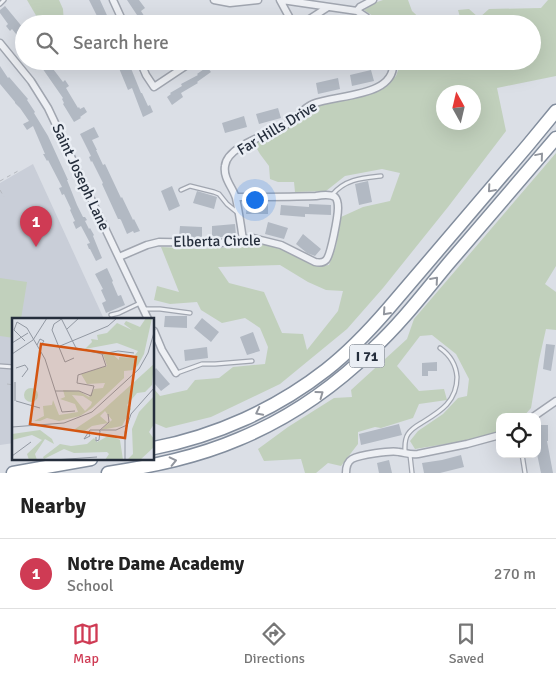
<!DOCTYPE html>
<html lang="en">
<head>
<meta charset="utf-8">
<style>
	:root { --surface:#fff; --page:#f6f6f6; --text:#222; --muted:#767676; --line:#e0e0e0; --accent:#cf3b54 }
	body { margin:0; font-family:Signika,sans-serif; background:var(--page); color:var(--text) }
	.controls { position:absolute; right:15px; bottom:15px; display:grid; overflow:hidden; border-radius:10px; box-shadow:0 5px 20px #0002 }
	.controls button { width:45px; height:45px; display:grid; place-items:center; padding:0; border:0; border-bottom:1px solid var(--line); background:var(--surface); color:var(--text); font:25px sans-serif }
	.compass { position:absolute; left:436px; top:85px; width:45px; height:45px; border-radius:50%; background:var(--surface); box-shadow:0 5px 20px #0002; rotate:352deg }
	.you { position:absolute; left:254px; top:199px; width:18px; height:18px; margin:-12px; border:4px solid #fff; border-radius:50%; background:#1a73e8; box-shadow:0 0 0 8px #1a73e833 }
	.badge { display:grid; place-items:center; width:32px; height:32px; border-radius:50%; background:var(--accent); color:#fff; font-size:16px; font-weight:700 }
	.pin { position:absolute; translate:-50% -41px; filter:drop-shadow(0 1px 2px #0008) }
	.pin::after { content:''; position:absolute; top:26px; width:18px; height:15px; background:inherit; clip-path:polygon(0 0,100% 0,50% 100%) }
	.list { margin:0; padding:0; list-style:none }
	h2 { display:flex; justify-content:space-between; align-items:center; height:65px; margin:0; padding:0 20px; font-size:21px }
	h2 small { font-size:16px; font-weight:400; color:var(--muted) }
	.list li { display:grid; grid-template-columns:32px 1fr auto; gap:15px; align-items:center; box-sizing:border-box; height:70px; padding:0 20px; border-top:1px solid var(--line) }
	.list b { display:block; font-size:19px; white-space:nowrap }
	.list p { margin:0; font-size:16px; white-space:nowrap; color:var(--muted) }
	.list em { font-size:16px; font-style:normal; color:var(--muted) }
	.icon { flex:none; width:28px; height:28px; fill:none; stroke:currentColor; stroke-width:2; stroke-linecap:round; stroke-linejoin:round }
	.map { position:relative; flex:none; width:556px; height:473px; overflow:hidden }
	.search { position:absolute; background:var(--surface); box-shadow:0 5px 20px #0002; left:15px; right:15px; top:15px; height:55px; display:flex; align-items:center; gap:12px; box-sizing:border-box; padding:0 18px; border-radius:28px; color:var(--muted); font-size:19px }
	.sheet { height:135px; background:var(--surface) }
	nav { display:flex; justify-content:space-around; align-items:center; box-sizing:border-box; height:70px; border-top:1px solid var(--line); background:var(--surface); font-size:14px; color:var(--muted) }
	nav a { display:grid; justify-items:center; gap:2px }
	nav .on { color:var(--accent) }
	.map>svg:first-child { display:block }
</style>
</head>
<body>
<div class="map">
<svg width="556" height="473" viewBox="0 0 556 473">
	<rect width="100%" height="100%" fill="#dbdfe6"/>
	<path fill="#c9ced8" d="M33,164L104,319H14V443L0,445V183Z"/>
	<path fill="#c1d0bc" fill-rule="evenodd" d="M27,0H59L63,9L64,24H41Z
		M383,0H408L412,11L426,24H378L373,16L364,10L374,3Z
		M548,0H556V76L497,88L506,131L448,207L383,288L347,329L280,384L211,417L166,428L154,423V389L160,396L187,390L195,380L219,378L233,367L265,364L268,347L260,328L245,318L222,323L201,310L197,302L170,304L154,300L157,286L179,292L161,247L200,249L233,247L256,242L274,246L318,266L329,265L336,246L341,217L363,207L390,201L400,173L382,169L345,176L326,191L295,192L294,182H278L270,179L269,166L260,154L253,142L294,124L307,112L320,105L361,97L383,89L396,76L400,65L399,61H532V24H462L458,10L469,9L479,18L489,9L541,8ZM444,92H474V122H444ZM280,265L308,282L326,290L343,291L338,311L307,350L303,334L282,333L264,292L229,283L218,267Z
		M556,153V266L545,284L556,292V330L546,329L539,360L531,408L523,417H500V431L476,439L415,449L410,441L418,431L443,414L458,398L467,396L469,379L456,354L432,335L420,336L397,366L419,391L444,389L447,400L419,404L413,418L381,428L375,427L358,432V444L341,466L328,463L316,473H305L301,459L264,461L258,449L288,427L334,398L352,397L351,390L407,339L414,319Z
		M0,278L27,282L21,319H14V338L0,336Z"/>
	<path fill="#b2b9c3" d="M89,0H100L111,24H101Z
		M127,0H139L145,8L141,11L148,22L145,24H139L136,20L139,18Z
		M5,6L24,29V36L20,39L12,29L10,31L6,26L8,24L0,13V10Z
		M39,61H47L63,82L65,80L69,86L66,88L78,108L79,107L80,109L84,107L87,112L80,117L81,118L74,122L63,104L64,103L62,99L63,98L40,65L41,64Z
		M116,61H128L141,93H142L148,106L150,105L153,112L143,117L132,88L128,90Z
		M0,66L8,78L9,77L28,99L27,100L35,112L34,113L48,136L68,180H67L77,205L83,217H85L87,220L85,221L89,229L90,228L94,235L93,236L102,258L96,261L90,249H89L87,244L90,243L81,226L76,229L73,222L75,221L70,210L71,209L64,194L62,195L59,188L62,187L48,160L47,161L43,154H45L33,126L27,130L23,124L29,121L20,108L15,103V102L0,84Z
		M207,67L211,72L197,82L198,83L181,93L183,97L172,105L167,97L171,94L170,93L182,86L181,84L198,75L197,74Z
		M371,70L374,81L352,86L350,75Z
		M338,78L340,89L318,94L316,83Z
		M278,108L281,118L259,124L256,114Z
		M244,116L247,127L225,133L222,123Z
		M94,127L99,137L92,140L97,150H96L103,165L105,164L121,198L122,197L133,220L134,219L140,231L134,233L133,231L127,234L121,220L120,219H118L102,184L103,183L92,161L91,162L89,157L91,156L80,134Z
		M368,181L372,202L359,205L355,184Z
		M172,186L180,206L169,211L161,191Z
		M197,191L217,197L214,209L193,203Z
		M247,203L268,204V214H246Z
		M309,204L331,205V215L305,214V217L280,215L281,205L309,207Z
		M268,222L288,228L284,239L265,234Z
		M235,224L236,236L212,238V226Z
		M180,226L202,227V238L179,237Z
		M303,234L321,249L315,256L307,253L296,244Z
		M107,268L113,281L112,282L118,296L121,295L125,305L106,313L102,303L106,301L101,290L103,289L95,274Z
		M165,316H187V328L164,327Z
		M202,318L219,332L211,342L194,328Z
		M253,332L260,351L247,355L240,337Z
		M546,344L555,345L551,371L543,369Z
		M207,347L208,358L185,361L184,350Z
		M437,362V371H428V376H422V363Z
		M156,368L170,384L161,391L154,383V371Z
		M399,424L402,435L361,445L359,434Z
		M537,425H548V441H547L553,473H541L537,454Z
		M461,455L464,467L440,473H424L422,463L442,460Z
		M389,460L392,473H379L377,463Z"/>
	<g fill="none" stroke-linecap="round" stroke-linejoin="round">
		<g stroke="#a1a6b0" stroke-width="5.5">
			<path id="lane" d="M0,4L4,0
				M181,190L190,186L214,192L219,194L227,204L238,213
				M332,195C345,179 362,178 381,176
				M144,309H160L190,313
				M111,315L119,313L140,303
				M0,366L14,367
				M177,373L202,364H215L252,361
				M405,453C405,446 404,440 408,434C412,428 418,425 423,422C441,411 457,401 457,377C456,364 450,355 440,348
				M522,454L525,473
				M410,455L412,473"/>
		</g>
		<g stroke="#a1a6b0" stroke-width="9">
			<path id="street" d="M113,0L124,24
				M214,0L230,3L258,0
				M280,0L293,24
				M282,0L357,11L366,17L371,24
				M357,11L360,7L373,0
				M302,24L328,7
				M0,43L31,81L48,108L148,319
				M140,61L146,75L154,87L193,61
				M243,240C241,226 239,212 236,198C233,188 223,178 225,166C227,145 274,133 289,123C298,117 303,108 313,104C336,94 397,98 393,61
				M119,257L147,245L159,242L221,243L253,238L281,245L315,262C319,263 323,263 326,260C331,255 338,216 338,208C338,204 338,200 335,197C330,194 322,195 316,196C289,197 262,197 236,197
				M154,331L162,350L176,373
				M533,417L556,401
				M346,473C346,468 347,462 352,459C359,455 391,450 399,452C407,453 409,455 418,454L467,444L500,435"/>
		</g>
		<g stroke="#828d9d" stroke-width="15">
			<path id="highway" d="M154,448C216,436 276,409 326,370C349,352 369,331 388,309L528,145L556,111
				M13,473L91,459
				M108,473C153,466 197,457 239,439C290,418 334,387 373,349C401,323 424,293 448,264C484,222 520,180 556,138"/>
		</g>
		<path stroke="#b6bac0" stroke-width="1" stroke-dasharray="4 4" stroke-linecap="butt" d="M0,181L18,171
			M0,190L4,197
			M7,384L14,385"/>
		<use href="#lane" stroke="#eef0f4" stroke-width="3"/>
		<use href="#street" stroke="#eef0f4" stroke-width="6"/>
		<use href="#highway" stroke="#fff" stroke-width="12"/>
	</g>
	<defs><path id="oneway-chevron" d="M-2-3.5L2.5 0L-2 3.5" fill="none" stroke-width="1.6" stroke-linecap="round" stroke-linejoin="round" transform="scale(1.25)"/></defs>
	<g stroke="#92969e">
		<use href="#oneway-chevron" transform="translate(540 156) rotate(-50)"/>
		<use href="#oneway-chevron" transform="translate(491 189) rotate(131)"/>
		<use href="#oneway-chevron" transform="translate(435 280) rotate(-49)"/>
		<use href="#oneway-chevron" transform="translate(386 312) rotate(132)"/>
		<use href="#oneway-chevron" transform="translate(320 394) rotate(-36)"/>
		<use href="#oneway-chevron" transform="translate(259 412) rotate(153)"/>
		<use href="#oneway-chevron" transform="translate(173 461) rotate(-13)"/>
	</g>
	<g text-anchor="middle" stroke-width="5" stroke-linejoin="round" paint-order="stroke">
		<rect fill="#eaeef4" stroke="#606873" stroke-width="1" x="349.5" y="344.5" width="35" height="23" rx="4"/>
		<g font-size="14" font-weight="bold" fill="#252e3c">
			<text x="367" y="361">I 71</text>
		</g>
		<g font-size="15" fill="#252e3c" stroke="#eaeef4">
			<text transform="translate(277 128) rotate(-31)" y="5">Far Hills Drive</text>
			<text transform="translate(81 177) rotate(65)" y="5">Saint Joseph Lane</text>
			<text transform="translate(217 241) rotate(-1)" y="5">Elberta Circle</text>
		</g>
	</g>
	<g transform="translate(12 318)">
		<rect width="142" height="142" fill="#dbdfe6"/>
		<path d="M134,0H140L132,36L126,47L122,52L112,53V60L80,90L68,98L47,103L35,100L28,103H22L32,98L31,88L40,87L41,82L47,97L66,94L63,86L48,81L53,79L51,72L67,73L77,79L82,71L91,70L93,65L75,66L69,56L95,48L91,36L99,35L107,42V39L121,40L126,33L105,25L73,31L80,24L79,21L86,22L85,17L95,15L105,5L120,12L112,6L114,3L128,9ZM60,77L71,78L80,84L79,87L73,93ZM142,46L140,67L133,74L125,75L115,87L119,91L110,108L89,112L100,102L93,93L88,98L96,105L80,108L70,115L63,111L90,93ZM12 77a7 7 0 1 1 14 0a7 7 0 1 1-14 0ZM142,78V106L137,114L142,121V129L128,142H115L121,136L120,111L127,94ZM28,112L40,121L42,126L33,121L23,136L25,142H17L15,136L30,122L20,117L0,122V116ZM98,117L108,122L111,142H93L97,136L95,134L62,135L52,131L32,141L31,139L48,126L59,128L75,126L82,120L85,124Z" fill="#c1d0bc" fill-rule="evenodd"/>
		<path fill="none" stroke="#9298a2" stroke-width="1" d="M49,0L64,30L90,36M51,0L42,6L40,12L53,44L62,40M55,11L67,0M13,23L2,12L5,4L15,10L33,41L50,94L63,93M0,25L16,15M25,27L28,21L32,23L29,27M48,28L96,8L105,0M0,36L21,22L35,0M90,36L106,33L122,35M4,50L13,47L16,51L10,59M3,64V83M65,65L66,57L94,48L90,36M43,73H67L79,78L82,68L65,65M4,83L28,90M0,109L52,105L80,94L127,51L136,35L143,11M87,113L97,104L96,96M77,116L78,118L72,121L78,112H104L115,107M84,119V123L87,122L88,113M0,138L19,124M42,142L85,139M113,142V114L119,96L143,69"/>
		<path fill="#d45511" fill-opacity="0.15" stroke="#d45511" stroke-width="2.5" d="M29,26L124,39L113,120L18,106Z"/>
		<rect width="142" height="142" fill="none" stroke="#252e3c" stroke-width="2.5"/>
	</g>
</svg>
<div class="controls">
<button><svg class="icon" aria-label="locate" viewBox="0 0 24 24"><circle cx="12" cy="12" r="6"/><path d="M12 2v4M12 18v4M2 12h4M18 12h4"/></svg></button>
</div>
<svg class="compass" viewBox="-18 -18 36 36"><path d="M0-13l5 13h-10z" fill="#e53935"/><path d="M0 13l5-13h-10z" fill="#767676"/></svg>
<div class="you"></div>
<div class="pin badge" style="left:36px;top:247px">1</div>
<div class="search"><svg class="icon" aria-label="search" viewBox="0 0 24 24"><circle cx="10" cy="10" r="6"/><path d="M15 15l6 6"/></svg>Search here</div>
</div>
<section class="sheet">
<h2>Nearby<small></small></h2>
<ul class="list">
<li><span class="badge">1</span><div><b>Notre Dame Academy</b><p>School</p></div><em>270 m</em></li>
</ul>
</section>
<nav>
<a class="on"><svg class="icon" aria-label="map" viewBox="0 0 24 24"><path d="M3 6l6-2 6 2 6-2v14l-6 2-6-2-6 2zM9 4v14M15 6v14"/></svg>Map</a>
<a><svg class="icon" aria-label="directions" viewBox="0 0 24 24"><path d="M12 3l9 9-9 9-9-9zM9 14v-3h6M13 9l2 2-2 2"/></svg>Directions</a>
<a><svg class="icon" aria-label="saved" viewBox="0 0 24 24"><path d="M7 4h10v16l-5-4-5 4z"/></svg>Saved</a>
</nav>
</body>
</html>
